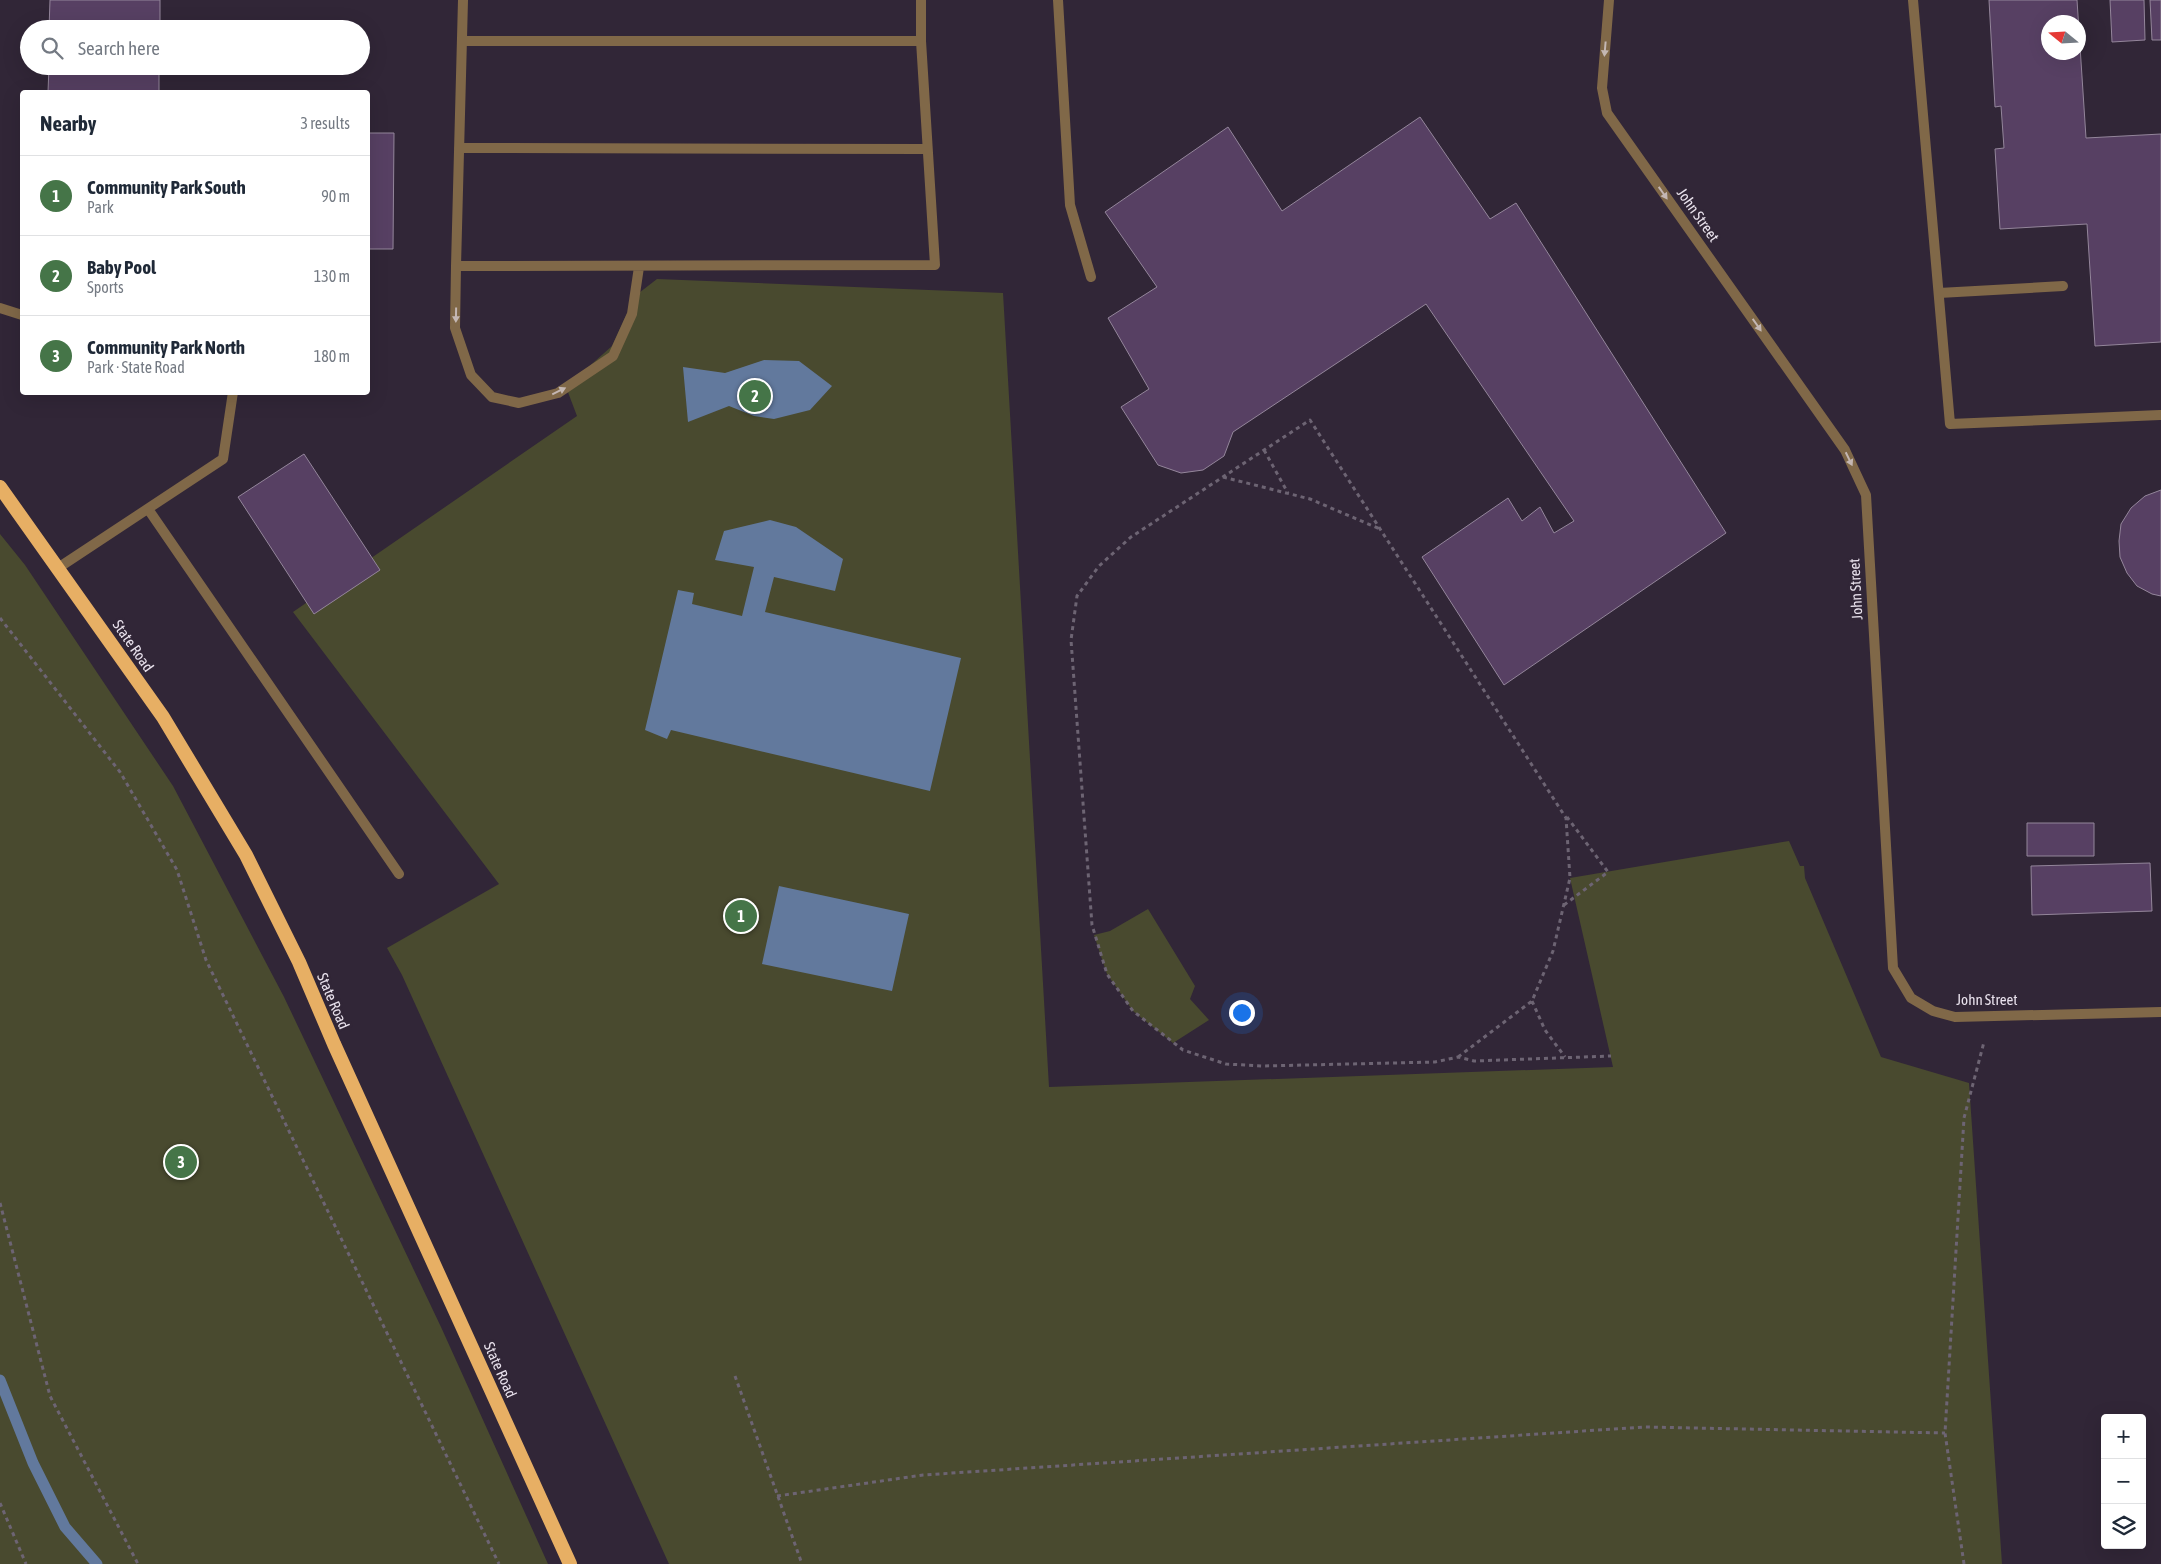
<!DOCTYPE html>
<html lang="en">
<head>
<meta charset="utf-8">
<style>
	:root { --surface:#fff; --page:#f2f2f3; --text:#1f2937; --muted:#747a83; --line:#e0e1e3; --accent:#457548 }
	body { margin:0; font-family:"Asap Condensed",sans-serif; background:var(--page); color:var(--text) }
	.controls { position:absolute; right:15px; bottom:15px; display:grid; overflow:hidden; border-radius:5px; box-shadow:0 5px 20px #0002 }
	.controls button { width:45px; height:45px; display:grid; place-items:center; padding:0; border:0; border-bottom:1px solid var(--line); background:var(--surface); color:var(--text); font:25px sans-serif }
	.compass { position:absolute; left:2041px; top:15px; width:45px; height:45px; border-radius:50%; background:var(--surface); box-shadow:0 5px 20px #0002; rotate:288deg }
	.you { position:absolute; left:1241px; top:1012px; width:18px; height:18px; margin:-12px; border:4px solid #fff; border-radius:50%; background:#1a73e8; box-shadow:0 0 0 8px #1a73e833 }
	.badge { display:grid; place-items:center; width:32px; height:32px; border-radius:50%; background:var(--accent); color:#fff; font-size:16px; font-weight:700 }
	.pin { position:absolute; translate:-50% -50%; border:2px solid #fff; box-shadow:0 1px 5px #0006 }
	.list { margin:0; padding:0; list-style:none }
	h2 { display:flex; justify-content:space-between; align-items:center; height:65px; margin:0; padding:0 20px; font-size:21px }
	h2 small { font-size:16px; font-weight:400; color:var(--muted) }
	.list li { display:grid; grid-template-columns:32px 1fr auto; gap:15px; align-items:center; box-sizing:border-box; height:80px; padding:0 20px; border-top:1px solid var(--line) }
	.list b { display:block; font-size:19px; white-space:nowrap }
	.list p { margin:0; font-size:16px; white-space:nowrap; color:var(--muted) }
	.list em { font-size:16px; font-style:normal; color:var(--muted) }
	.icon { flex:none; width:28px; height:28px; fill:none; stroke:currentColor; stroke-width:2; stroke-linecap:round; stroke-linejoin:round }
	.map { position:relative; flex:none; width:2161px; height:1564px; overflow:hidden }
	.search { position:absolute; background:var(--surface); box-shadow:0 5px 20px #0002; left:20px; top:20px; width:350px; height:55px; display:flex; align-items:center; gap:12px; box-sizing:border-box; padding:0 18px; border-radius:28px; color:var(--muted); font-size:19px }
	.panel { position:absolute; background:var(--surface); box-shadow:0 5px 20px #0002; left:20px; top:90px; width:350px; height:305px; border-radius:5px }
	.map>svg:first-child { display:block }
</style>
</head>
<body>
<div class="map">
<svg width="2161" height="1564" viewBox="0 0 2161 1564">
	<rect width="100%" height="100%" fill="#312637"/>
	<path fill="#494a2f" d="M657,279L1003,293L1049,1087L1613,1067L1570,878L1789,841L1800,866H1804L1805,878L1881,1057L1969,1083L2002,1564H669L402,975L387,948L499,884L293,612L577,416L566,387L612,346L635,296Z
		M0,534L25,565L173,786L284,997L441,1327L548,1564H0Z
		M1148,909L1195,986L1190,999L1209,1020L1173,1043L1133,1011L1107,974L1094,935L1110,931Z"/>
	<path fill="#62799d" d="M764,360L799,361L832,386L810,410L774,419L754,416L729,406L688,422L683,367L725,373Z
		M770,520L796,527L843,559L835,591L774,577L765,612L961,658L930,791L671,730L667,739L645,730L678,590L694,593L692,604L742,616L754,567L715,560L724,531Z
		M779,886L909,914L892,991L762,964Z"/>
	<g fill="none" stroke-linecap="round" stroke-linejoin="round">
		<path stroke="#62799d" stroke-width="11" d="M0,1380L33,1463L65,1527L97,1564"/>
	</g>
	<path fill="#574063" stroke="#94869b" fill-rule="evenodd" d="M50,0H160V29H49Z
		M1989,0H2077L2086,138L2161,134V342L2095,346L2087,224L2000,229L1995,149L2004,148L2001,106L1995,107ZM2048,22H2078V52H2048Z
		M2110,0H2144L2145,40L2112,42Z
		M2150,0H2161V40H2152Z
		M49,66H159V92H48Z
		M1420,117L1490,219L1516,203L1726,533L1504,685L1422,557L1508,498L1522,521L1540,507L1554,533L1574,521L1426,304L1233,432L1224,456L1203,470L1181,473L1158,465L1121,407L1149,389L1108,318L1157,287L1105,212L1228,127L1282,211Z
		M368,133H394L393,249H368Z
		M304,454L380,570L314,614L238,497Z
		M2161,490V596L2152,594L2137,586L2127,573L2120,557L2119,541L2121,524L2131,508L2145,496Z
		M2027,823H2094V856H2027Z
		M2150,863L2152,911L2032,915L2031,866Z"/>
	<g fill="none" stroke-linecap="round" stroke-linejoin="round">
		<path stroke="#6d6473" stroke-width="3" stroke-dasharray="4 4" stroke-linecap="butt" d="M1264,450L1288,493
			M1223,477L1310,499L1380,529
			M0,618L120,772L177,870L206,960L499,1564
			M1564,905L1608,872L1567,817
			M1532,1001L1545,1030L1565,1057
			M1458,1057L1532,1001L1553,951L1570,878L1566,818L1310,420L1131,537L1099,566L1077,596L1071,640L1092,925L1107,974L1133,1011L1183,1050L1226,1064L1263,1066L1435,1062L1458,1057L1474,1061L1611,1056
			M0,1203L50,1396L138,1564
			M735,1376L802,1564
			M777,1496L923,1475L1644,1427L1945,1433
			M0,1503L26,1564
			M1964,1564L1945,1433L1964,1118L1984,1042"/>
		<path stroke="#806848" stroke-width="10" d="M1058,0L1070,205L1091,277
			M1913,0L1950,424L2160,415
			M462,41H921L935,265L456,266L463,0
			M921,41V0
			M459,148L927,149
			M456,266L455,328L471,375L492,397L519,403L558,393L613,356L632,314L639,267
			M1939,293L2063,286
			M0,308L22,315
			M148,509L399,874
			M58,568L223,459L233,392"/>
		<path stroke="#806848" stroke-width="10" d="M1609,0L1602,88L1607,113L1845,450L1866,495L1893,968L1911,998L1933,1011L1955,1017L2161,1012"/>
		<path stroke="#e7af64" stroke-width="14" d="M0,487L163,717L246,855L299,962L334,1044L570,1564"/>
	</g>
	<defs><path id="oneway-solid" d="M-6-.8H1V-3.2L6.5 0L1 3.2V.8H-6Z" transform="scale(1.25)"/></defs>
	<g fill="#c4b7b3">
		<use href="#oneway-solid" transform="translate(1605 49) rotate(95)"/>
		<use href="#oneway-solid" transform="translate(1663 193) rotate(55)"/>
		<use href="#oneway-solid" transform="translate(456 315) rotate(91)"/>
		<use href="#oneway-solid" transform="translate(1757 325) rotate(55)"/>
		<use href="#oneway-solid" transform="translate(559 391) rotate(-26)"/>
		<use href="#oneway-solid" transform="translate(1849 459) rotate(64)"/>
	</g>
	<g text-anchor="middle" stroke-width="5" stroke-linejoin="round" paint-order="stroke">
		<g font-size="15" fill="#e9e2ed" stroke="#312637">
			<text transform="translate(1698 215) rotate(55)" y="5">John Street</text>
			<text transform="translate(1856 589) rotate(-93)" y="5">John Street</text>
			<text transform="translate(133 646) rotate(55)" y="5">State Road</text>
			<text x="1987" y="1005">John Street</text>
			<text transform="translate(333 1001) rotate(67)" y="5">State Road</text>
			<text transform="translate(500 1370) rotate(66)" y="5">State Road</text>
		</g>
	</g>
</svg>
<div class="controls">
<button>+</button>
<button>−</button>
<button><svg class="icon" aria-label="layers" viewBox="0 0 24 24"><path d="M12 4l9 5-9 5-9-5zM3 14l9 5 9-5"/></svg></button>
</div>
<svg class="compass" viewBox="-18 -18 36 36"><path d="M0-13l5 13h-10z" fill="#e53935"/><path d="M0 13l5-13h-10z" fill="#747a83"/></svg>
<div class="you"></div>
<div class="pin badge" style="left:741px;top:916px">1</div>
<div class="pin badge" style="left:755px;top:396px">2</div>
<div class="pin badge" style="left:181px;top:1162px">3</div>
<div class="search"><svg class="icon" aria-label="search" viewBox="0 0 24 24"><circle cx="10" cy="10" r="6"/><path d="M15 15l6 6"/></svg>Search here</div>
<section class="panel">
<h2>Nearby<small>3 results</small></h2>
<ul class="list">
<li><span class="badge">1</span><div><b>Community Park South</b><p>Park</p></div><em>90 m</em></li>
<li><span class="badge">2</span><div><b>Baby Pool</b><p>Sports</p></div><em>130 m</em></li>
<li><span class="badge">3</span><div><b>Community Park North</b><p>Park · State Road</p></div><em>180 m</em></li>
</ul>
</section>
</div>
</body>
</html>
